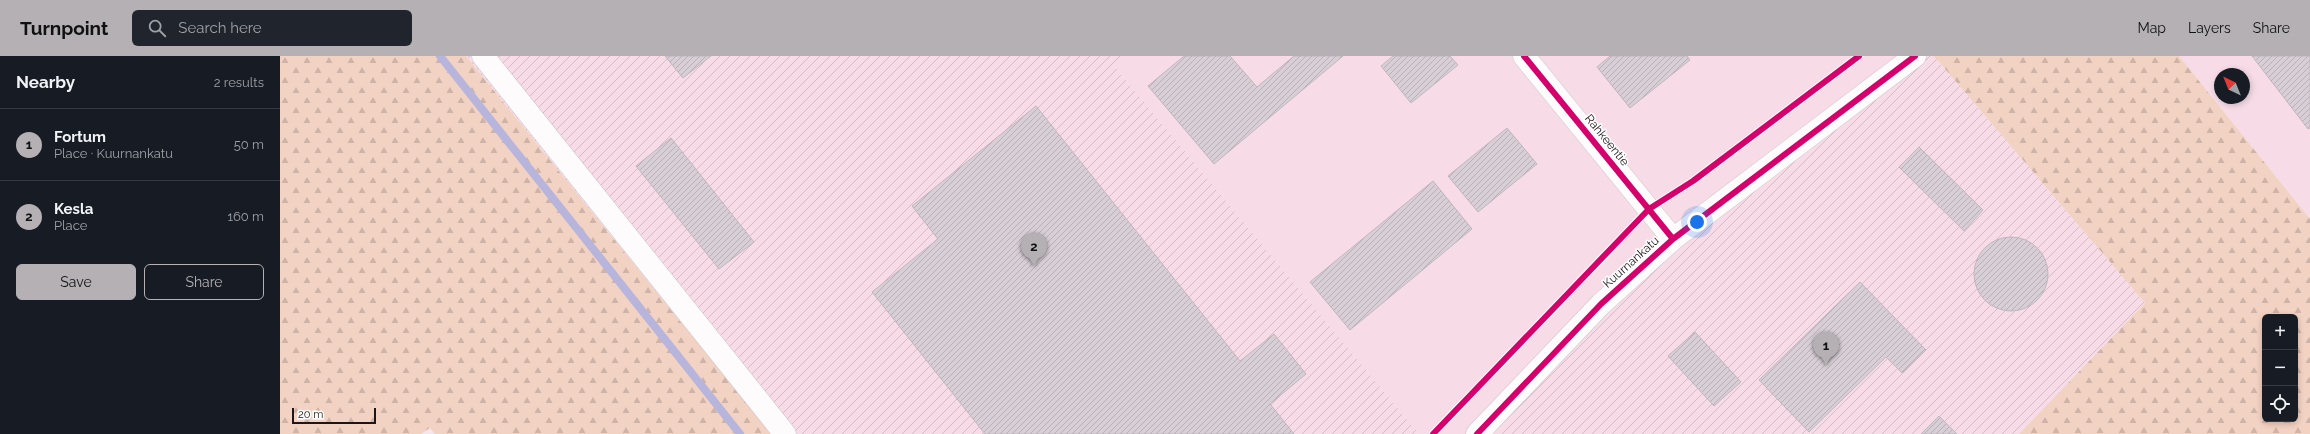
<!DOCTYPE html>
<html lang="en">
<head>
<meta charset="utf-8">
<style>
	:root { --surface:#171b24; --page:#20242c; --text:#f1f3f6; --muted:#9ea1a6; --line:#363941; --accent:#b4b0b4 }
	body { margin:0; font-family:Raleway,sans-serif; background:var(--page); color:var(--text) }
	.controls { position:absolute; right:12px; bottom:12px; display:grid; overflow:hidden; border-radius:6px; box-shadow:0 2px 6px #0003 }
	.controls button { width:36px; height:36px; display:grid; place-items:center; padding:0; border:0; border-bottom:1px solid var(--line); background:var(--surface); color:var(--text); font:20px sans-serif }
	.compass { position:absolute; left:1934px; top:12px; width:36px; height:36px; border-radius:50%; background:var(--surface); box-shadow:0 2px 6px #0003; rotate:317deg }
	.scale { position:absolute; left:12px; bottom:10px; width:84px; box-sizing:border-box; padding-left:4px; border:2px solid #1f1519; border-top:0; font-size:11px; line-height:14px; white-space:nowrap; color:#1f1519; -webkit-text-stroke:3px #fff; paint-order:stroke }
	.you { position:absolute; left:1417px; top:166px; width:14px; height:14px; margin:-10px; border:3px solid #fff; border-radius:50%; background:#1a73e8; box-shadow:0 0 0 6px #1a73e833 }
	.badge { display:grid; place-items:center; width:26px; height:26px; border-radius:50%; background:var(--accent); color:#111; font-size:13px; font-weight:700 }
	.pin { position:absolute; translate:-50% -33px; filter:drop-shadow(0 1px 2px #0008) }
	.pin::after { content:''; position:absolute; top:21px; width:14px; height:12px; background:inherit; clip-path:polygon(0 0,100% 0,50% 100%) }
	.list { margin:0; padding:0; list-style:none }
	h2 { display:flex; justify-content:space-between; align-items:center; height:52px; margin:0; padding:0 16px; font-size:17px }
	h2 small { font-size:13px; font-weight:400; color:var(--muted) }
	.list li { display:grid; grid-template-columns:26px 1fr auto; gap:12px; align-items:center; box-sizing:border-box; height:72px; padding:0 16px; border-top:1px solid var(--line) }
	.list b { display:block; font-size:15px; white-space:nowrap }
	.list p { margin:0; font-size:13px; white-space:nowrap; color:var(--muted) }
	.list em { font-size:13px; font-style:normal; color:var(--muted) }
	.actions { display:flex; gap:8px; padding:12px 16px }
	.actions a { flex:1; padding:9px 0; border:1px solid var(--accent); border-radius:6px; text-align:center; font-size:14px; color:var(--accent) }
	.actions .main { background:var(--accent); color:#111 }
	.icon { flex:none; width:22px; height:22px; fill:none; stroke:currentColor; stroke-width:2; stroke-linecap:round; stroke-linejoin:round }
	.map { position:relative; flex:none; width:2030px; height:378px; overflow:hidden }
	header { display:flex; align-items:center; gap:24px; box-sizing:border-box; height:56px; padding:0 20px; background:var(--accent); color:#111 }
	header strong { font-size:19px }
	nav { display:flex; gap:22px; margin-inline-start:auto; font-size:14px }
	.search { width:280px; height:36px; background:var(--page); display:flex; align-items:center; gap:10px; box-sizing:border-box; padding:0 14px; border-radius:6px; color:var(--muted); font-size:15px }
	main { display:flex }
	aside { flex:1; background:var(--surface) }
	.map>svg:first-child { display:block }
</style>
</head>
<body>
<header>
<strong>Turnpoint</strong>
<div class="search"><svg class="icon" aria-label="search" viewBox="0 0 24 24"><circle cx="10" cy="10" r="6"/><path d="M15 15l6 6"/></svg>Search here</div>
<nav><a>Map</a><a>Layers</a><a>Share</a></nav>
</header>
<main>
<aside>
<h2>Nearby<small>2 results</small></h2>
<ul class="list">
<li><span class="badge">1</span><div><b>Fortum</b><p>Place · Kuurnankatu</p></div><em>50 m</em></li>
<li><span class="badge">2</span><div><b>Kesla</b><p>Place</p></div><em>160 m</em></li>
</ul>
<div class="actions"><a class="main">Save</a><a>Share</a></div>
</aside>
<div class="map">
<svg width="2030" height="378" viewBox="0 0 2030 378">
	<defs>
		<pattern id="industrial-furrows" width="10" height="10" patternUnits="userSpaceOnUse"><rect width="10" height="10" fill="#f7dce7"/><path d="M-1 1l2-2M0 10L10 0M9 11l2-2" fill="none" stroke="#d3bcc6"/></pattern>
		<pattern id="forest-firs" width="22" height="20" patternUnits="userSpaceOnUse"><rect width="22" height="20" fill="#f2d2c2"/><path d="M5 1l3.5 6h-7zM16 11l3.5 6h-7z" fill="#cfb3a6"/></pattern>
		<pattern id="building-hatch" width="6" height="6" patternUnits="userSpaceOnUse"><rect width="6" height="6" fill="#d8ced6"/><path d="M-1 1l2-2M0 6l6-6M5 7l2-2" fill="none" stroke="#b9b0b7"/></pattern>
	</defs>
	<rect width="100%" height="100%" fill="#f5e5ec"/>
	<path fill="#f7dce7" fill-rule="evenodd" d="M846,0H1621L1313,241L1185,378H1139L834,10Z
		M1899,0H2030V163ZM1940,18H1964V42H1940Z"/>
	<path fill="url(#industrial-furrows)" d="M186,0H846L834,10L1139,378H491Z
		M1621,0H1654L1865,247L1739,378H1185L1313,241Z"/>
	<path fill="url(#forest-firs)" fill-rule="evenodd" d="M0,0H186L491,378H155L150,372L141,378H0Z
		M1654,0H1899L2030,163V378H1739L1865,247ZM1985,261H2015V363H1985Z"/>
	<g fill="none" stroke-linecap="round" stroke-linejoin="round">
		<path stroke="#b7b5db" stroke-width="8" d="M160,0L460,378"/>
	</g>
	<path fill="url(#building-hatch)" stroke="#c0b6bd" d="M385,0H431L403,22Z
		M904,0H950L977,31L1014,0H1063L934,108L868,30Z
		M1113,0H1170L1178,9L1131,47L1101,10Z
		M1330,0H1407L1410,4L1350,52L1317,11Z
		M1972,0H2030V72L2028,73Z
		M756,50L960,305L994,278L1026,318L990,348L1014,378H705L592,236L658,183L632,150Z
		M1227,72L1257,108L1198,156L1168,120Z
		M391,82L474,186L439,213L356,110Z
		M1639,91L1703,154L1684,175L1619,111Z
		M1153,125L1192,173L1070,274L1030,226Z
		M1694 218a37 37 0 1 1 74 0a37 37 0 1 1-74 0Z
		M1580,226L1646,294L1622,317L1606,301L1529,376L1479,324Z
		M1415,276L1461,326L1434,350L1388,300Z
		M1659,360L1677,378H1641Z"/>
	<g fill="none" stroke-linecap="round" stroke-linejoin="round">
		<g stroke="#d0c4c9" stroke-width="23">
			<path id="minor" d="M203,0L505,378
				M1244,0L1393,183
				M1197,378L1321,248L1393,183L1635,0"/>
		</g>
		<use href="#minor" stroke="#fefbfc" stroke-width="22"/>
		<g stroke="#fff" stroke-width="8">
			<path id="cycleway" d="M1244,0L1393,183
				M1153,378L1369,153L1413,125L1579,0
				M1197,378L1321,248L1393,183L1635,0"/>
		</g>
		<use href="#cycleway" stroke="#d6006c" stroke-width="6"/>
	</g>
	<g text-anchor="middle" stroke-width="3" stroke-linejoin="round" paint-order="stroke">
		<g font-size="12" fill="#1f1519" stroke="#fff">
			<text transform="translate(1327 84) rotate(51)" y="4">Rahkeentie</text>
			<text transform="translate(1351 206) rotate(-42)" y="4">Kuurnankatu</text>
		</g>
	</g>
</svg>
<div class="controls">
<button>+</button>
<button>−</button>
<button><svg class="icon" aria-label="locate" viewBox="0 0 24 24"><circle cx="12" cy="12" r="6"/><path d="M12 2v4M12 18v4M2 12h4M18 12h4"/></svg></button>
</div>
<svg class="compass" viewBox="-18 -18 36 36"><path d="M0-13l5 13h-10z" fill="#e53935"/><path d="M0 13l5-13h-10z" fill="#9ea1a6"/></svg>
<div class="scale">20 m</div>
<div class="you"></div>
<div class="pin badge" style="left:1546px;top:309px">1</div>
<div class="pin badge" style="left:754px;top:210px">2</div>
</div>
</main>
</body>
</html>
